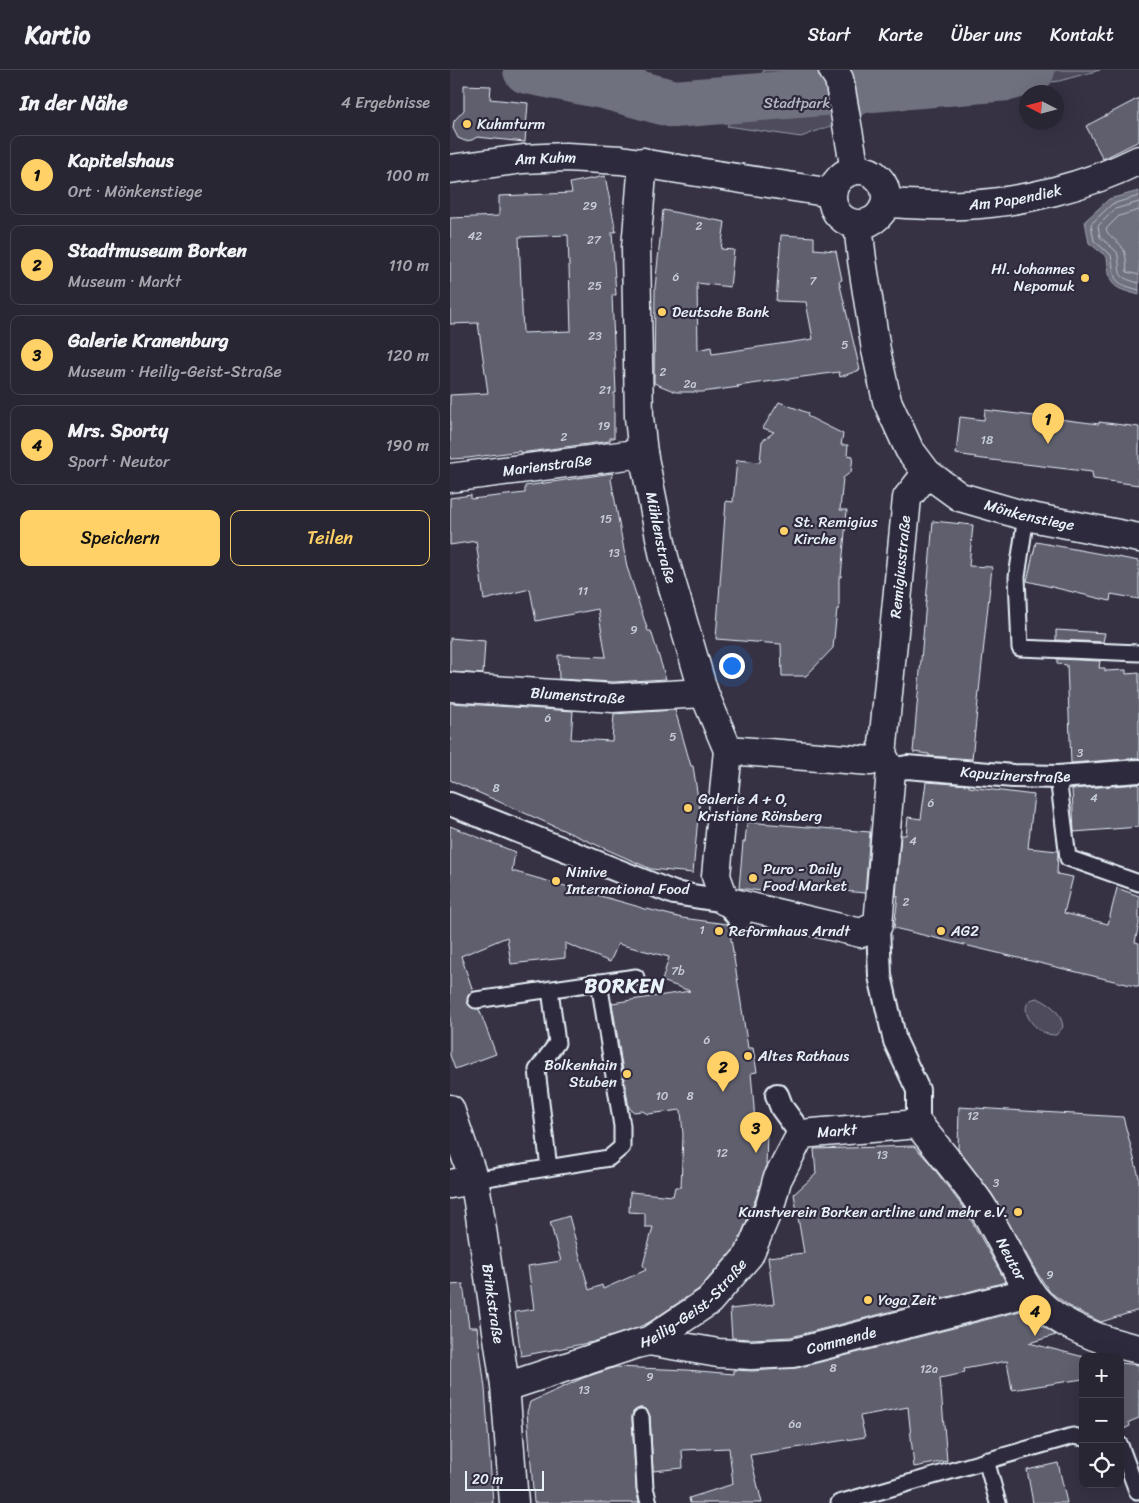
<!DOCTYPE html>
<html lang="de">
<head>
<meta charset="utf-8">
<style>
	:root { --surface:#282633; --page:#302e3b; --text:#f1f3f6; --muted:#a5a5ac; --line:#44434e; --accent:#ffd166 }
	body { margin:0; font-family:Sriracha,sans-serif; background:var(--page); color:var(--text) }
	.controls { position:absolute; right:15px; bottom:15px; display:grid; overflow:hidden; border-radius:10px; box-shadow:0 5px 20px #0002 }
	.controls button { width:45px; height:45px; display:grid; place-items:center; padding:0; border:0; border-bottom:1px solid var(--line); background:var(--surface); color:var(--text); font:25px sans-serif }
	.compass { position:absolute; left:569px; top:15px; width:45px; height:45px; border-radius:50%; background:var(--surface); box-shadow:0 5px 20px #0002; rotate:276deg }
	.scale { position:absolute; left:15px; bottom:12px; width:79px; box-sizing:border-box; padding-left:5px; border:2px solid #e8f1f8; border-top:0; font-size:14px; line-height:18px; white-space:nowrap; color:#e8f1f8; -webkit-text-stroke:4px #2f2a3d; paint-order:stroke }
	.you { position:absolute; left:281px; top:595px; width:18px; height:18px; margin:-12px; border:4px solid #fff; border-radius:50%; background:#1a73e8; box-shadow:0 0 0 8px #1a73e833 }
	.badge { display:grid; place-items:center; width:32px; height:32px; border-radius:50%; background:var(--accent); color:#111; font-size:16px; font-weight:700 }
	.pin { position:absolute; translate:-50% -41px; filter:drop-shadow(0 1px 2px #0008) }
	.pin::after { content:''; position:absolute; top:26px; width:18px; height:15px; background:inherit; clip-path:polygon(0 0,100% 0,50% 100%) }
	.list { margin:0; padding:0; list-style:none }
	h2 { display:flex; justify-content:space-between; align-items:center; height:65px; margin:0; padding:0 20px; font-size:21px }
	h2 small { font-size:16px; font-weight:400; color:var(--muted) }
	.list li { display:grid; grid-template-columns:32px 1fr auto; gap:15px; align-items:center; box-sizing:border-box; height:80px; margin:0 10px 10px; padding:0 10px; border:1px solid var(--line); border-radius:10px }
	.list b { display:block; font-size:19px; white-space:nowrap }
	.list p { margin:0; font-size:16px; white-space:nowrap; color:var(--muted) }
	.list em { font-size:16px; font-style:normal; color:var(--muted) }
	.actions { display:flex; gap:10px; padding:15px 20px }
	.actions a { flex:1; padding:11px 0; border:1px solid var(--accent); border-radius:10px; text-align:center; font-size:18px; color:var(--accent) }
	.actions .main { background:var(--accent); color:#111 }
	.icon { flex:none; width:28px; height:28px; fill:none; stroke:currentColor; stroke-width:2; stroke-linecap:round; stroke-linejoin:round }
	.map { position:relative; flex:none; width:689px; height:1433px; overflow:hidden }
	header { display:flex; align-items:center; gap:30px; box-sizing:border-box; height:70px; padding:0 25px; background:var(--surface); border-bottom:1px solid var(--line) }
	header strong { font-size:24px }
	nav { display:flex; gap:28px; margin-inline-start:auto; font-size:18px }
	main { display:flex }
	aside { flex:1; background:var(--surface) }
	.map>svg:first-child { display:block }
</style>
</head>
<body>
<header>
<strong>Kartio</strong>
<nav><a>Start</a><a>Karte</a><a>Über uns</a><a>Kontakt</a></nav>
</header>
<main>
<aside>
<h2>In der Nähe<small>4 Ergebnisse</small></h2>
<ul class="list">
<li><span class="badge">1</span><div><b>Kapitelshaus</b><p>Ort · Mönkenstiege</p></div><em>100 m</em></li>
<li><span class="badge">2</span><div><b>Stadtmuseum Borken</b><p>Museum · Markt</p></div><em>110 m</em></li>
<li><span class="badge">3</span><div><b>Galerie Kranenburg</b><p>Museum · Heilig-Geist-Straße</p></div><em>120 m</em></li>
<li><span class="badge">4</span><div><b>Mrs. Sporty</b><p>Sport · Neutor</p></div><em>190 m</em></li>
</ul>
<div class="actions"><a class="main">Speichern</a><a>Teilen</a></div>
</aside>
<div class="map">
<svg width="689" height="1433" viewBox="0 0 689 1433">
	<rect width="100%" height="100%" fill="#363244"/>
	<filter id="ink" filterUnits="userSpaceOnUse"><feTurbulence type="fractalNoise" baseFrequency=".02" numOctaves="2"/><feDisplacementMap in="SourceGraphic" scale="10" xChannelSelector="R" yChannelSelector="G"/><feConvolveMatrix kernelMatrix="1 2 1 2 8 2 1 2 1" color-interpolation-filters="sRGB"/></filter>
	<g filter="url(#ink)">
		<path fill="#4d4b5c" stroke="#9a9eaa" d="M314,0H650L609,11L439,34L351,67L277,56Z
			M587,928C601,934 611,942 613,957L606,965C583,966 563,932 587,928Z"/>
		<path fill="#70717f" stroke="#a0a4af" d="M689,121V225C660,217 660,216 657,187L639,173L635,151L659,129Z"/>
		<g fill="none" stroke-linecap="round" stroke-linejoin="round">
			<path stroke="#b8bec8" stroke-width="1" d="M689,126L662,134L641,154L644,171L661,185C666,211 660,212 689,220
				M689,132L665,139L648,156L650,167L667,182C673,204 662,206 689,213
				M689,140L669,146L656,159C658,167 668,170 672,177C677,184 676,194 677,202L689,205"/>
			<path stroke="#70717f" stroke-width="48" d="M77,0L158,16L224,34L558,7L581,0"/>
		</g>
		<path fill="#605e6e" stroke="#e8f1f8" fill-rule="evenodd" d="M14,15L41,16L40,29L78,33L75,72L27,67L22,70L15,71L8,68L3,58L4,51L14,40Z
			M689,28V71L653,89L636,56Z
			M155,106L166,162H162L166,225H162L166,323H164V368H160V371L70,383V381L18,388L0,389V325L38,323L28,253L0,254V148L49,146V126L122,123L120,113ZM118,165L121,261L73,263L69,167Z
			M213,140L275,152L271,179L284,180L280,217L247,213L248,280L261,277L262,284L363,269L356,232L326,231L331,165L364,167V179L386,181L392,210L389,211L410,300L390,307L389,302L287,316L289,317L252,322H226L204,313L205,218Z
			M329,332L358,343L357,346L393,364L391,375H398L397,385L403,386L401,402L393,408L390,440H397L391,507H389V539H387L383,578L356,606H332L331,574L266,569L276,431L283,432L287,390L310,392L312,371L324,362L313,358Z
			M535,340L649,354V352L689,357V415L643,409L642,402L525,388L526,387L506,384L510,347L534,350Z
			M163,403L161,409L177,497L198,561H201L216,609L163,612L109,609L108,585L156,587L148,539L86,551L80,519L34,530L26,471L0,475V428L21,425V429L75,423V416Z
			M483,451L523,455L519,496L542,497L522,689L479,686V684L463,682Z
			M586,472L689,491V529L661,524L660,531L577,511Z
			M606,560L655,563L653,572L606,570Z
			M0,568L35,571L33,604L0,602Z
			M607,589L650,591L649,598H655V601L676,600V604L689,603V688L621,693L617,595L607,594Z
			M0,633L123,641L121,669L162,671L164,644L225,640L241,696H243L251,747H248L243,803L201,799L0,710Z
			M476,712L519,715V717L584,725L578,778L608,781L607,804L623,807L614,843L658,854L667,818L689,826V854L685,872L689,873V917L444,858L448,826H446L451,765H456L458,747L471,749Z
			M689,714V757L624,762L622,719Z
			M297,752L420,762L415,823L318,814L311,821L289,818L293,772H295Z
			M0,756L65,782L62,801L186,836L197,840V839L232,848L277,854L279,856L298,978H303L307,1002L301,1003L304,1037L305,1059H317L316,1098L306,1128L286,1177L249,1219L198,1253L187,1258L143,1272L71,1286L65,1242L84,1239L78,1196L111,1191L100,1152L119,1146L139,1220L152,1215L153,1219L196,1200L193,1195L203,1157H195V1143L179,1142L180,1122L223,1126L225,1117H231L233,1065L231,1040L198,1044L192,1041L184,1042L179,1038L162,933L240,921L212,911L219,887L168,874L160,892L115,873V888L61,894L57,867L11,886L23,921L18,926L17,932L22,938L29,939L46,984L5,999L0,985Z
			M509,1037L673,1047L689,1107V1240L651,1252L622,1238L600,1222L587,1203L542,1124L508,1079Z
			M464,1076L479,1092L516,1141L556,1212L341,1267L301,1269L282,1268L280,1239L324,1234L318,1187L354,1183L344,1124L366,1104L364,1079Z
			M13,1214L19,1257H27L35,1318L43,1433H0V1215Z
			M574,1240L591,1255L606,1265L579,1273L634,1287L633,1309L562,1320L557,1291L514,1299L515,1303L490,1308L497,1391L464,1397L458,1337L410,1346L415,1367L300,1385L312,1433H240L239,1428L283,1414L279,1378L232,1380L233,1398L203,1401L200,1346L196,1339L190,1338L183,1342L182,1348L186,1419L189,1433H84L77,1342L80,1332L133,1308L166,1297L237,1300L284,1304V1300L302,1301L347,1298Z
			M670,1293L689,1295V1348L679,1352L680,1356L670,1361Z
			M608,1393L617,1433H583L577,1400Z"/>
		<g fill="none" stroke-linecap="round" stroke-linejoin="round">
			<g stroke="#e8f1f8" stroke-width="19">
				<path id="service" d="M576,446L567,507L570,578L689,583
					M608,707L618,788L689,813
					M26,930L186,907
					M99,1098L87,1000L107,973L100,919
					M24,1110L159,1088L172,1077V1056L149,912
					M191,1347L195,1418L199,1433
					M670,1375L687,1421
					M536,1390L548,1433
					M389,1433L623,1366L633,1368"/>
			</g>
			<g stroke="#e8f1f8" stroke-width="26">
				<g id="pedestrian">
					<path id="s1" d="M441,700L457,697L563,706L608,707L689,701"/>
					<path d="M0,734L224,823L275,831L290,849"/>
					<path d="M428,855L430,906L445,971L468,1020V1054"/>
					<path d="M327,1025L332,1038L351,1064"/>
				</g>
			</g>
			<g stroke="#e8f1f8" stroke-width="31">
				<g id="minor">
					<path d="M383,0L389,9L405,100"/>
					<path id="s2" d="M193,92L186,178L189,347L193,383L214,487L254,623L278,680L266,806L275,831L411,863L428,855L441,700L432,685L457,428L477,403"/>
					<path id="s3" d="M0,99L73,89L116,87L171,90L382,123"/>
					<circle cx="409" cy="127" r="27"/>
					<path id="s4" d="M436,133C462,134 487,136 513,135C571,133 637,116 689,90"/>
					<path id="s5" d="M408,155L412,190L426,280L437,331L459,379L477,403L510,427L576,446L689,468"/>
					<path id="s6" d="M0,408L193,383"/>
					<path id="s7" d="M0,617L163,628L254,623"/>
					<path d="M278,680L421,691L432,685"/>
					<path id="s8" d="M0,1039L24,1110L28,1132L55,1315L64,1433"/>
					<path d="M0,1114L24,1110"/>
					<path id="s9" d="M199,1271L268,1283L301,1285L343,1283L580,1222"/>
					<path id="s10" d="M55,1315L68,1313L186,1274L199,1271L259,1231L299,1185L321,1133L327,1110L351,1064L468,1054C488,1079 510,1105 529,1132C548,1160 561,1193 580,1222C601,1253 653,1272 689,1279"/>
				</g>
			</g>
			<use href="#service" stroke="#2f2a3d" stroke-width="15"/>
			<use href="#pedestrian" stroke="#2f2a3d" stroke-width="22"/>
			<use href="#minor" stroke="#2f2a3d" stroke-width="28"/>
		</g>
	</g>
	<g fill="#ffd166" stroke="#2f2a3d" stroke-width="2">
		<circle cx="17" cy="54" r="5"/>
		<circle cx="635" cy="208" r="5"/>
		<circle cx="212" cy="242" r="5"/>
		<circle cx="334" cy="461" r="5"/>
		<circle cx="238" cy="738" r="5"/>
		<circle cx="303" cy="808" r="5"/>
		<circle cx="106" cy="811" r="5"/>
		<circle cx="269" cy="861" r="5"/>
		<circle cx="491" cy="861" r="5"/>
		<circle cx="298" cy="986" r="5"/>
		<circle cx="177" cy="1004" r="5"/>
		<circle cx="568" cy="1142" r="5"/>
		<circle cx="418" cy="1230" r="5"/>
	</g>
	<g text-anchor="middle" stroke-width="4.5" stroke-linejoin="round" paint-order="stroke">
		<g font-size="12" fill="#c6ccd6">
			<text x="140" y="140">29</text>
			<text x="249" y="160">2</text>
			<text x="25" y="170">42</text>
			<text x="144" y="174">27</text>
			<text x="226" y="211">6</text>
			<text x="363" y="215">7</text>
			<text x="145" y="220">25</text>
			<text x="145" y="270">23</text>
			<text x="395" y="279">5</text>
			<text x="213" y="306">2</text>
			<text x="240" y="318">2a</text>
			<text x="155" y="324">21</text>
			<text x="154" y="360">19</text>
			<text x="114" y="371">2</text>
			<text x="537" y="374">18</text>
			<text x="156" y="453">15</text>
			<text x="164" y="487">13</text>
			<text x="133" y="525">11</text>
			<text x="184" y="564">9</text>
			<text x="98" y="652">6</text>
			<text x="223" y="671">5</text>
			<text x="630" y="687">3</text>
			<text x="46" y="722">8</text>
			<text x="644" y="732">4</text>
			<text x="481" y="737">6</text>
			<text x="463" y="775">4</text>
			<text x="456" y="836">2</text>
			<text x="252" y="864">1</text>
			<text x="228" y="905">7b</text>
			<text x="257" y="974">6</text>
			<text x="212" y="1030">10</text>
			<text x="240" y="1030">8</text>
			<text x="523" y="1050">12</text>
			<text x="272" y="1087">12</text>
			<text x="432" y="1089">13</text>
			<text x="546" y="1117">3</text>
			<text x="600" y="1209">9</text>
			<text x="383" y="1302">8</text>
			<text x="479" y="1303">12a</text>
			<text x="200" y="1311">9</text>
			<text x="134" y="1324">13</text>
			<text x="345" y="1358">6a</text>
		</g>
		<g font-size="15" fill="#b2b7c1" stroke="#2f2a3d">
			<text x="347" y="38">Stadtpark</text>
		</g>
		<g font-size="15" fill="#e8f1f8" stroke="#2f2a3d" text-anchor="start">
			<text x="27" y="59">Kuhmturm</text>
			<text x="625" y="204" text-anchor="end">Hl. Johannes<tspan x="625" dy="17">Nepomuk</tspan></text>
			<text x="222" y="247">Deutsche Bank</text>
			<text x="344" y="457">St. Remigius<tspan x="344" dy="17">Kirche</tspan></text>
			<text x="248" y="734">Galerie A + O,<tspan x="248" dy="17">Kristiane Rönsberg</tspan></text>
			<text x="313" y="804">Puro - Daily<tspan x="313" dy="17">Food Market</tspan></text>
			<text x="116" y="807">Ninive<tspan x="116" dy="17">International Food</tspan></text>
			<text x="279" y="866">Reformhaus Arndt</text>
			<text x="501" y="866">AG2</text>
			<text x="308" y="991">Altes Rathaus</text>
			<text x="167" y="1000" text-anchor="end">Bolkenhain<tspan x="167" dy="17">Stuben</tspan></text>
			<text x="558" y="1147" text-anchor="end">Kunstverein Borken artline und mehr e.V.</text>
			<text x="428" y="1235">Yoga Zeit</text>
		</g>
		<g font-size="15" fill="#e8f1f8" stroke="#2f2a3d">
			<text dy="5" stroke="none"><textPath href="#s3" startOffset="96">Am Kuhm</textPath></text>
			<text dy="5" stroke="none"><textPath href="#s4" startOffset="130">Am Papendiek</textPath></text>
			<text dy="5" stroke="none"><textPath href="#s6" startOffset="98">Marienstraße</textPath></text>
			<text dy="5" stroke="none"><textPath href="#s5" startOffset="374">Mönkenstiege</textPath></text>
			<text dy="5" stroke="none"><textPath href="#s2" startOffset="378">Mühlenstraße</textPath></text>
			<text dy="5" stroke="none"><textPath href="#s2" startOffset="1275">Remigiusstraße</textPath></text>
			<text dy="5" stroke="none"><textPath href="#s7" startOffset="128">Blumenstraße</textPath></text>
			<text dy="5" stroke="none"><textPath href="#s1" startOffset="125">Kapuzinerstraße</textPath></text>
			<text dy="5" stroke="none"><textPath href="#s10" startOffset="452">Markt</textPath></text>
			<text dy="5" stroke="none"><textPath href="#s10" startOffset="698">Neutor</textPath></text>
			<text dy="5" stroke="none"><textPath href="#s10" startOffset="209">Heilig-Geist-Straße</textPath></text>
			<text dy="5" stroke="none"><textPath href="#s8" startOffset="200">Brinkstraße</textPath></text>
			<text dy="5" stroke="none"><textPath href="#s9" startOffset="195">Commende</textPath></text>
		</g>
		<g font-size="20" font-weight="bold" letter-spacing="1" fill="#e8f1f8" stroke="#2f2a3d">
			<text x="175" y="923">BORKEN</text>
		</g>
	</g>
</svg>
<div class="controls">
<button>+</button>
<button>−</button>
<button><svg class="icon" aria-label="locate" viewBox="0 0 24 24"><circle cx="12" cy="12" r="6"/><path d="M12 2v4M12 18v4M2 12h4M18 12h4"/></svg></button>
</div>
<svg class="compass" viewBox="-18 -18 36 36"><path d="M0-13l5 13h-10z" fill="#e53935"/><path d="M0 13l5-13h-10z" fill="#a5a5ac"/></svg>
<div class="scale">20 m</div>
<div class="you"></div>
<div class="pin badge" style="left:598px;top:374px">1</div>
<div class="pin badge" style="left:273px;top:1022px">2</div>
<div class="pin badge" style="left:306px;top:1083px">3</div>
<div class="pin badge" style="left:585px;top:1266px">4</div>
</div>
</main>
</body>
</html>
